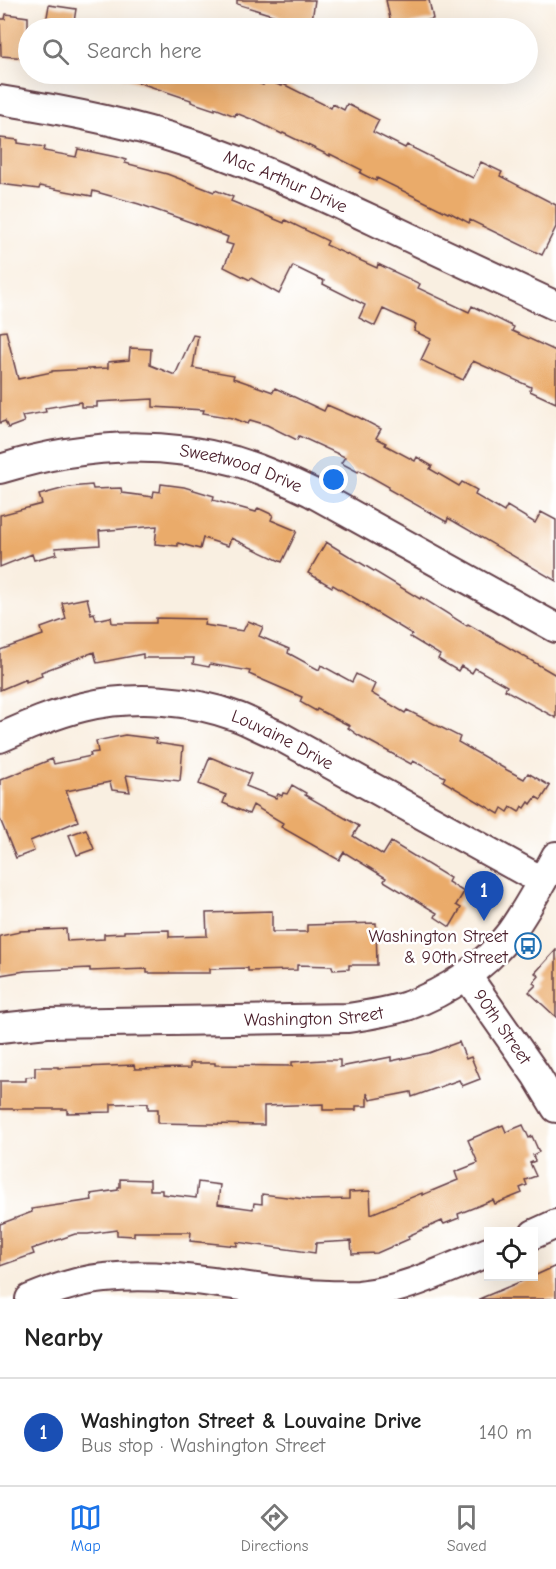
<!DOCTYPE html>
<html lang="en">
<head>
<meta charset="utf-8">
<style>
	:root { --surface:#fff; --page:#f6f6f6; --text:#222; --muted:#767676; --line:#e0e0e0; --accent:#1a73e8 }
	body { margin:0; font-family:"Comic Neue",sans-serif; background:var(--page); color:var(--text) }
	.controls { position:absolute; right:18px; bottom:18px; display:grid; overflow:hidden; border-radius:0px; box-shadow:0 6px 24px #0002 }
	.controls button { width:54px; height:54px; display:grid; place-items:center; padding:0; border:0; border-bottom:2px solid var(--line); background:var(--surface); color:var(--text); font:30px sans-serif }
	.you { position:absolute; left:334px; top:480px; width:21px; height:21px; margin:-15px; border:4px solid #fff; border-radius:50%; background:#1a73e8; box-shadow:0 0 0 9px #1a73e833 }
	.badge { display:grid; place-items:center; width:39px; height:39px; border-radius:50%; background:var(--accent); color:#fff; font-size:20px; font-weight:700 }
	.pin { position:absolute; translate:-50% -50px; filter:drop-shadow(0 2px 3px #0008) }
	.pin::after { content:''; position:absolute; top:32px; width:21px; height:18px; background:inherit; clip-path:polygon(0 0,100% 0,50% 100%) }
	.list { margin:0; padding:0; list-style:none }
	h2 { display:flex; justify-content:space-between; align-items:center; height:78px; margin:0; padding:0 24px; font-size:26px }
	h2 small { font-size:20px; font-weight:400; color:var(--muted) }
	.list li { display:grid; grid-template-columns:39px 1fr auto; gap:18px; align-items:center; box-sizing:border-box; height:108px; padding:0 24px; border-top:2px solid var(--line) }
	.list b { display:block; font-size:22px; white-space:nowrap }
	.list p { margin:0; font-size:20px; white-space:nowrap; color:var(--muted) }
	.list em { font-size:20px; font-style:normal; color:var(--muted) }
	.icon { flex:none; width:33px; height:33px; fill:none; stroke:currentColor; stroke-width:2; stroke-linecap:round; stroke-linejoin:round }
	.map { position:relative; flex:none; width:556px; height:1299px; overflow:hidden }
	.search { position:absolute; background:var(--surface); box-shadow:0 6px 24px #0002; left:18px; right:18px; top:18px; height:66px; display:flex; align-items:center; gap:15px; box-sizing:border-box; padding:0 21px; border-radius:33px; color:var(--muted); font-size:22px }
	.sheet { height:186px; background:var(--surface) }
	nav { display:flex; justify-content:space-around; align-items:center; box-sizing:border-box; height:84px; border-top:2px solid var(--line); background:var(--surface); font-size:16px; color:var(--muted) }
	nav a { display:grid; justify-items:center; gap:3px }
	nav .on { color:var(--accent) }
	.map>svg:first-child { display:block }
</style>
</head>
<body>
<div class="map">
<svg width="556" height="1299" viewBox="0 0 556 1299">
	<rect width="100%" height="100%" fill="#fff"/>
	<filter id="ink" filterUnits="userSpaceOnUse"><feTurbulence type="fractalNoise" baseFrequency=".0167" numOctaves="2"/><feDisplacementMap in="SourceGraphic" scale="12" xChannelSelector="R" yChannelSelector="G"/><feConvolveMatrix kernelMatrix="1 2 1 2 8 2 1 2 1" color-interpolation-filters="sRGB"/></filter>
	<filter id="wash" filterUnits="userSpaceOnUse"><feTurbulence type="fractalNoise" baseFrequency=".008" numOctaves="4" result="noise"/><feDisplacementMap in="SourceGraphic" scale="24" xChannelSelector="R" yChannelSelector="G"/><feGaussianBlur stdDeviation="1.35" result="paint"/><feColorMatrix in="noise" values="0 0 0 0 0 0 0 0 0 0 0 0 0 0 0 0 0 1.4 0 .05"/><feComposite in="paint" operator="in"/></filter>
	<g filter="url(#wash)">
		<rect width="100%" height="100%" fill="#f9efe1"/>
		<g id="blocks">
			<path fill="#eaab6b" d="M237,0H315L311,27L237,4Z
				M386,0H429L433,19L392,28Z
				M49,5L76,9L73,28H45Z
				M6,14L28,17V58L1,56L0,19H5Z
				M122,74H235L263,85L265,80L282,86L283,84L331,108L333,104L344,110L347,104L379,120L373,132L405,148L407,145L473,178L481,162L502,172L500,176L556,205V227L542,255L470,220L469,223L449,212L448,213L377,178L376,181L360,173L362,170L330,154V156L283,133L282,134L256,121L236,113L235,116L215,108V110L191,102V100L122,77Z
				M0,138L18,140V143L45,147L44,151L76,157L78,149L116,157L126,160L125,163L167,174L214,192L215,190L233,197L231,201L284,223L285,220L328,241L326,245L377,268L378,264L420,284L418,288L469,312L472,306L514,327L512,331L556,351V403L530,391L531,387L473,361L463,380L421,360L431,339L414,331L416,324L383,309L375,326L359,318L365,305L323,284L324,281L293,266L279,294L251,278L250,280L224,267L233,245L226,243L228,237L193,223L139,204L93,191L92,196L40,186L39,189L0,184Z
				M6,331L18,379L52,372V371L108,368V362L129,360L130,348L151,349L150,365L175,375L193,335L198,336L193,368L234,375L233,378L273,392L275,388L324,411L327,405L355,417L356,416L381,429L376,438L386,443L385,445L415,461L417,457L432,466L430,469L459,486L462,482L477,490L475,495L504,512L507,506L535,523L541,512L556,520V581L448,518L447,522L388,489L389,487L359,470L358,472L341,463L345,457L299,436L297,440L267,425L250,420L248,424L233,418L203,413L204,410L153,407V399L97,402V407H81V402L45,408L46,412L22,416L24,422L8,428L5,421L0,423V332Z
				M161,484L184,487L214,496L213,500L256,512L258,508L273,515L271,520L297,531L282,562L231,538L228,546L203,538L200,549L178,543V546L155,544L157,526L99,531L100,545L55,548L57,554L34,560L32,554L0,567V515L42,504L39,495L69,487L92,485L93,489L121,488L122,493L153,497L154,491L160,492Z
				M326,542L420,599L421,597L467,626L468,624L556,675V718L505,690L507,686L475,668L472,673L461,666L458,671L438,659L440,655L410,637L412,634L367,607L368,606L333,585L332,587L308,573Z
				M87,598L91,614L94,613L96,620L111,617L112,623H156V618L205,619L204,625L243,631L248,621L263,627L259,636L289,649L288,653L319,670L321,665L352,682L356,674L375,684L371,693L405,713L407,710L460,737L458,742L507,770L524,779L528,773L550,786L541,800L536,797L531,804L529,802L525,808L522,806L519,812L511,807L508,812L502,808L499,814L443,781L445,777L413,761L411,764L358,735L348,728L350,726L317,709L316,711L300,702L302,697L249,674L250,671L210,664L209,667L193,664L194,658H143V654L97,663L94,652L41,672L42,676L26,682V679L0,690V650L43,635L41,628L66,619L62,603Z
				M125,735L157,739L156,743L183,747L180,781L126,775L130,792L112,790L110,782L66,791L78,821L30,841L34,851L16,858L0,819V780L52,759L54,764L91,756L90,753L98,752L96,741Z
				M210,757L251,774L246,786L276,798L278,794L282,796L283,793L287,794L292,785L306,793L305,795L359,826L353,836L383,855L391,842L450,878L448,882L464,892L456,905L461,908L450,927L435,917L437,913L384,881L386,878L344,852L339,860L281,827L283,823L253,805L249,814L223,803L226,795L199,784Z
				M86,829L94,849L77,855L69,835Z
				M272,911V932H307V925L376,923L377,965H349V969L333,970L332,966L297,965V970L248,971V968L210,969V973H147V969L90,971V968L25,971L0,975V936L20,932V931L66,929L67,941L104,939V934L124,933V931L169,930V937L207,936L206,913Z
				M556,950V1017L529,992L536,985L533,983L539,976L535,973Z
				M459,1042L466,1059L471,1057L480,1079L462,1086L459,1080L412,1097L411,1092L370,1100L367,1093V1106H356V1110H323V1104L264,1106V1125L158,1123V1109H148V1103L111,1104V1112L67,1113V1109H0V1081H26V1077L35,1076V1067H58V1068L134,1065L135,1069L190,1068V1063H215V1065L292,1066V1062L323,1060H340V1067L391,1057V1061L429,1053Z
				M503,1125L506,1132L523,1125L529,1138L532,1136L539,1152L533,1155L535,1161L530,1163L536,1176L525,1180L527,1185L520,1188L522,1193L495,1204L493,1200L458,1214L459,1218L444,1224L442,1221L408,1236L409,1239L377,1253L352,1254L351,1241L316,1243L315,1253L237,1242V1246L190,1241L191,1232H134V1236L117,1235V1230L88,1234H75L32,1249L34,1254L0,1266V1224L32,1212L31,1209L92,1200L91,1194L118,1190V1187H120V1179L150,1180V1190H162V1194L196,1198L198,1182L220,1185L218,1204L253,1209L254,1203L262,1204V1194L312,1200L349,1199V1192L370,1191L371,1214L422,1193V1195L458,1180L455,1172L478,1163L468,1140Z
				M556,1266V1299H479L534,1276Z"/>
		</g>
	</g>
	<g filter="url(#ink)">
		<use href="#blocks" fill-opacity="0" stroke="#643e46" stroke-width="1.5"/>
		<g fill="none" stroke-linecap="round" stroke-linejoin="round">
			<g stroke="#643e46" stroke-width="32">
				<g id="minor">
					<path id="s1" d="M0,100C63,110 126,122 186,142C251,163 313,192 375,221C435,250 496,278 556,306"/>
					<path id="s2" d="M0,469C77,445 156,439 235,461C261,469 286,480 311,492L556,628"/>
					<path id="s3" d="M0,738C27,726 54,714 83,707C133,695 190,699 238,717C251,722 263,729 276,734L542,881"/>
					<path id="s4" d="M467,976L536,1075L556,1108"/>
					<path id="s5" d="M0,1028L47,1023L348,1018C368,1015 388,1012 407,1006C447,992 486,966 511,932C528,908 542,882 556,856"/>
					<path d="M534,1234L556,1224"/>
					<path d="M30,1299C54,1289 79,1280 105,1278C190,1269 274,1299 359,1295C405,1290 447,1269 488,1252"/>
				</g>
			</g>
			<use href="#minor" stroke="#fff" stroke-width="28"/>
		</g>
	</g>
	<defs>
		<g id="bus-ring" transform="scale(1.35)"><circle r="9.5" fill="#fff" stroke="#1f6fb2" stroke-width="1.5"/><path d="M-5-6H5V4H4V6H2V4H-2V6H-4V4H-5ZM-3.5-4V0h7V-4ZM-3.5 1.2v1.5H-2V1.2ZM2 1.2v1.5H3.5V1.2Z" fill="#1f6fb2"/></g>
	</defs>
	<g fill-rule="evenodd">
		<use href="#bus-ring" x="528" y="946"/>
	</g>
	<g text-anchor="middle" stroke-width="5" stroke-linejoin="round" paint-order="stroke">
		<g font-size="18" fill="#4a1f2b" stroke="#fff">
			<text dy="6" stroke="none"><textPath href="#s1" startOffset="298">Mac Arthur Drive</textPath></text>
			<text dy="6" stroke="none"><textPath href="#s2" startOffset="246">Sweetwood Drive</textPath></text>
			<text dy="6" stroke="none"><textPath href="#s3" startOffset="296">Louvaine Drive</textPath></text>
			<text dy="6" stroke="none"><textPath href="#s5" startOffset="314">Washington Street</textPath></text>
			<text dy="6" stroke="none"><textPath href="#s4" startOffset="62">90th Street</textPath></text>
		</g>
		<g font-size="18" fill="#4a1f2b" stroke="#fff" text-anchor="end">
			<text x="508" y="942">Washington Street<tspan x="508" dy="21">&amp; 90th Street</tspan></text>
		</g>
	</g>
</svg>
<div class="controls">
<button><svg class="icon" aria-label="locate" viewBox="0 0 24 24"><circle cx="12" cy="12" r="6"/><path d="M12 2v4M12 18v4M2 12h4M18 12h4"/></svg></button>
</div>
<div class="you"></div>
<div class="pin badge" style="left:484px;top:921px;background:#1a4fb4">1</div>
<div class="search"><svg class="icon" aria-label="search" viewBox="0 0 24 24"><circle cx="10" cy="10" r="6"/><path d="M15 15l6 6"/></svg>Search here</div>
</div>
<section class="sheet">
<h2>Nearby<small></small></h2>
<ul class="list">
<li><span class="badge" style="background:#1a4fb4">1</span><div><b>Washington Street &amp; Louvaine Drive</b><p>Bus stop · Washington Street</p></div><em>140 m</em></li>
</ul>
</section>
<nav>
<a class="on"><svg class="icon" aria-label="map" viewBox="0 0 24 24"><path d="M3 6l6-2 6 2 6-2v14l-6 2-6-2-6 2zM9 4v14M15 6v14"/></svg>Map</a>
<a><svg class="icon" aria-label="directions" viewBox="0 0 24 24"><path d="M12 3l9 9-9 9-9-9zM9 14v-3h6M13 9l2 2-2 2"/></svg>Directions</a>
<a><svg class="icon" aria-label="saved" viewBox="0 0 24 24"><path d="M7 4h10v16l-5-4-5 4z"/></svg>Saved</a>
</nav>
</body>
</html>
